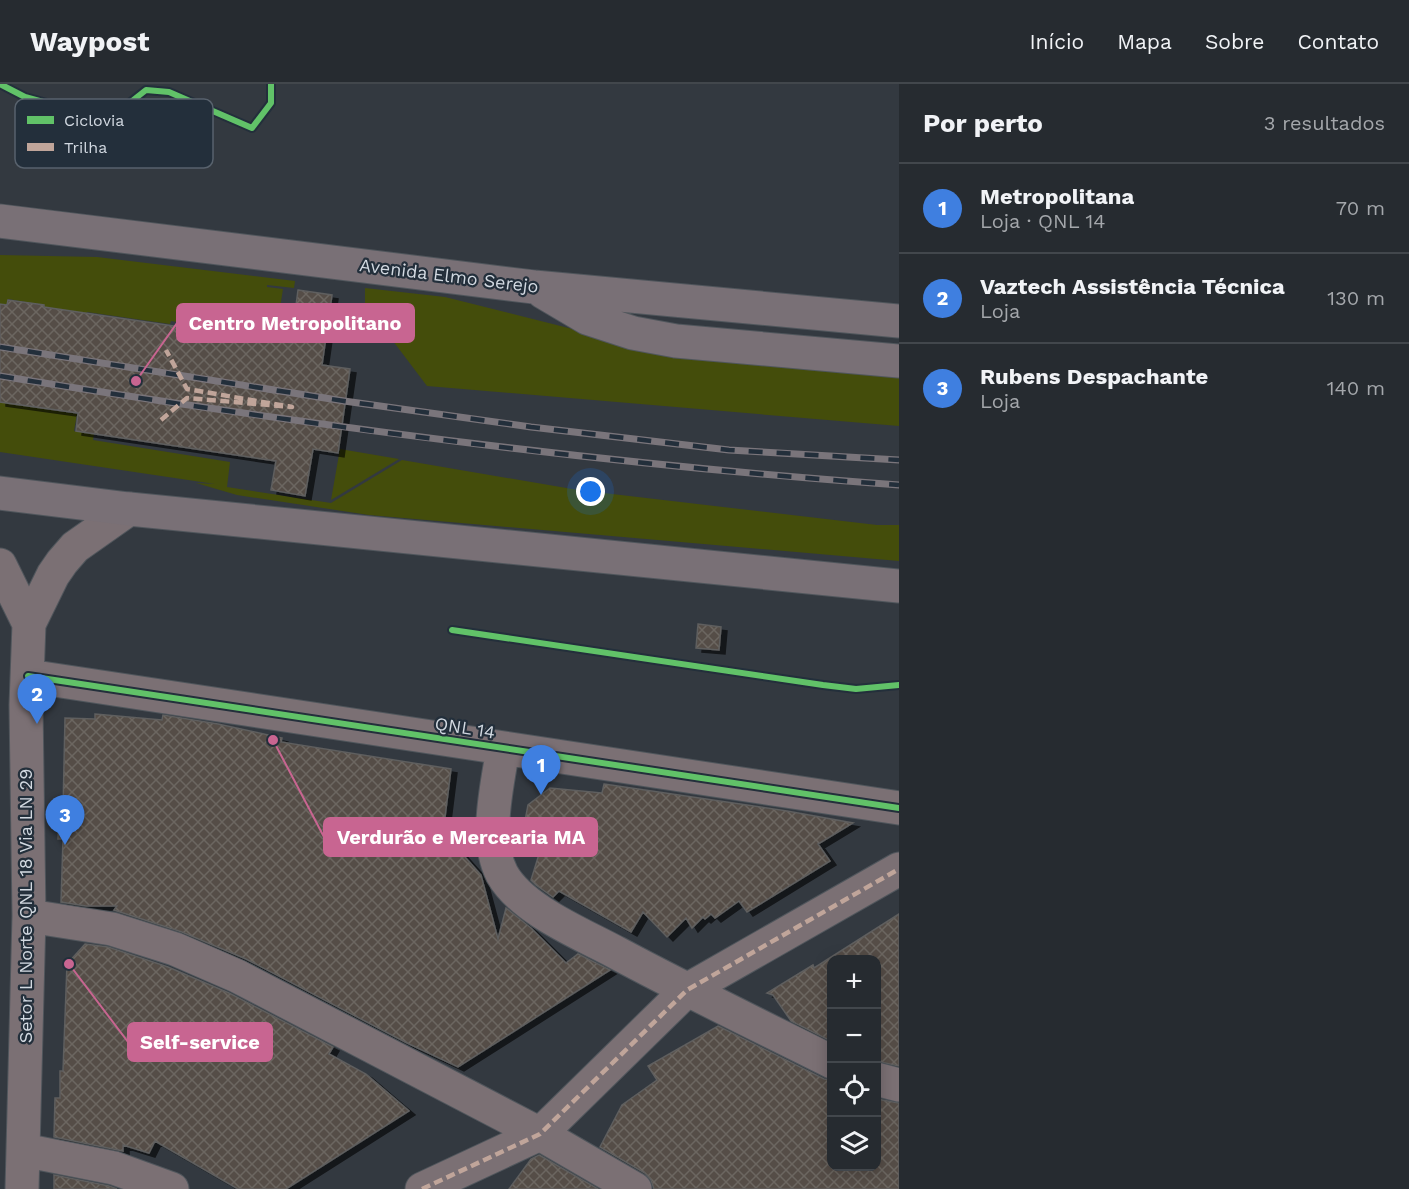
<!DOCTYPE html>
<html lang="pt">
<head>
<meta charset="utf-8">
<style>
	:root { --surface:#262b30; --page:#32373c; --text:#f1f3f6; --muted:#a4a7ab; --line:#42474c; --accent:#db2777 }
	body { margin:0; font-family:"Work Sans",sans-serif; background:var(--page); color:var(--text) }
	.controls { position:absolute; right:18px; bottom:18px; display:grid; overflow:hidden; border-radius:12px; box-shadow:0 3px 15px #0003 }
	.controls button { width:54px; height:54px; display:grid; place-items:center; padding:0; border:0; border-bottom:2px solid var(--line); background:var(--surface); color:var(--text); font:30px sans-serif }
	.you { position:absolute; left:591px; top:408px; width:21px; height:21px; margin:-15px; border:4px solid #fff; border-radius:50%; background:#1a73e8; box-shadow:0 0 0 9px #1a73e833 }
	.badge { display:grid; place-items:center; width:39px; height:39px; border-radius:50%; background:var(--accent); color:#fff; font-size:20px; font-weight:700 }
	.pin { position:absolute; translate:-50% -50px; filter:drop-shadow(0 2px 3px #0008) }
	.pin::after { content:''; position:absolute; top:32px; width:21px; height:18px; background:inherit; clip-path:polygon(0 0,100% 0,50% 100%) }
	.list { margin:0; padding:0; list-style:none }
	h2 { display:flex; justify-content:space-between; align-items:center; height:78px; margin:0; padding:0 24px; font-size:26px }
	h2 small { font-size:20px; font-weight:400; color:var(--muted) }
	.list li { display:grid; grid-template-columns:39px 1fr auto; gap:18px; align-items:center; box-sizing:border-box; height:90px; padding:0 24px; border-top:2px solid var(--line) }
	.list b { display:block; font-size:22px; white-space:nowrap }
	.list p { margin:0; font-size:20px; white-space:nowrap; color:var(--muted) }
	.list em { font-size:20px; font-style:normal; color:var(--muted) }
	.icon { flex:none; width:33px; height:33px; fill:none; stroke:currentColor; stroke-width:2; stroke-linecap:round; stroke-linejoin:round }
	.map { position:relative; flex:none; width:899px; height:1105px; overflow:hidden }
	header { display:flex; align-items:center; gap:36px; box-sizing:border-box; height:84px; padding:0 30px; background:var(--surface); border-bottom:2px solid var(--line) }
	header strong { font-size:28px }
	nav { display:flex; gap:33px; margin-inline-start:auto; font-size:21px }
	main { display:flex }
	aside { flex:1; background:var(--surface) }
	.map>svg:first-child { display:block }
</style>
</head>
<body>
<header>
<strong>Waypost</strong>
<nav><a>Início</a><a>Mapa</a><a>Sobre</a><a>Contato</a></nav>
</header>
<main>
<div class="map">
<svg width="899" height="1105" viewBox="0 0 899 1105">
	<defs>
		<pattern id="building-cross-hatch" width="8" height="8" patternUnits="userSpaceOnUse" patternTransform="scale(1.5)"><rect width="8" height="8" fill="#544d47"/><path d="M0 0l8 8M0 8l8-8" fill="none" stroke="#6c6661"/></pattern>
		<filter id="shadow"><feDropShadow dx="6" dy="4" stdDeviation="0" flood-color="#0009"/></filter>
	</defs>
	<rect width="100%" height="100%" fill="#333940"/>
	<path fill="#444d0b" d="M0,171L97,173L295,197L294,204L267,201V203L283,205L275,255L249,252V249L171,237L170,240L87,228L86,234L43,228L44,221L8,215L6,223L0,222Z
		M365,204L445,213L620,257L899,285V342L427,302L365,220Z
		M0,318L77,330L74,347L94,350L93,356L230,378L227,403L331,419L402,376L578,406L877,441H899V477L369,431L237,411L196,399L215,400L0,368Z
		M340,365L399,375L331,416Z"/>
	<path fill="url(#building-cross-hatch)" stroke="#5e5e5e" stroke-width="1.5" filter="url(#shadow)" d="M298,206L332,211L322,281L350,285L338,369L313,365L305,412L271,406L276,377L76,347L78,329L0,318V220L7,221L8,216L44,221V223L291,259Z
		M698,540L721,543L719,566L696,564Z
		M95,630L162,636L163,631L218,640L282,654L281,658L451,685L444,741L434,738L481,791L498,855L506,824L531,844L566,879L578,870L610,886L458,983L407,959L246,875L182,848L114,826L117,822H86L61,818L63,755H58L59,728L63,726L65,634L95,635Z
		M604,700L787,727L853,739L818,760L830,777L747,828L739,817L715,834L711,830L705,835L703,833L692,844L686,834L667,853L643,828L631,848L559,807L553,813L536,801L531,796L540,767L523,762L528,743L524,742L528,721L550,704L602,709Z
		M899,830V982L876,977V876H831V957L791,937L773,911L767,909L813,881L814,884Z
		M85,860L108,863L168,883L229,909L333,963L329,970L366,990L409,1027L286,1105H238L155,1057L149,1069L123,1061V1067L54,1053L55,1014H60V987H63L67,880Z
		M718,942L824,995L831,996V1083H876V1015L899,1019V1105H654L651,1096L645,1089L600,1063L622,1021L657,996L648,982Z
		M539,1071L598,1105H509L531,1075Z
		M54,1091L109,1102L117,1105H54Z"/>
	<g fill="none" stroke-linecap="round" stroke-linejoin="round">
		<g stroke="#50565c" stroke-width="35">
			<path id="minor" d="M0,481L29,540
				M28,592L899,724
				M503,665C497,702 484,756 502,790C522,826 582,850 617,869C688,907 760,942 832,978
				M29,832L112,845L175,865L237,892L540,1050L635,1105
				M876,995L899,1001
				M23,1066L114,1084L172,1105
				M22,1105L29,832L26,621L29,540L53,491L62,478L75,463L129,425
				M422,1105L540,1050L687,906L899,785"/>
		</g>
		<g stroke="#50565c" stroke-width="35">
			<path id="major" d="M0,137L534,203L899,237
				M543,208L587,234L633,249L676,257L899,277
				M0,409L129,425L899,502"/>
		</g>
		<use href="#minor" stroke="#7b7074" stroke-width="33"/>
		<use href="#major" stroke="#797076" stroke-width="33"/>
		<g stroke="#7a757b" stroke-width="7">
			<path id="rail" d="M0,263L344,317L531,343L729,366L899,376
				M0,292C298,340 598,380 899,401"/>
		</g>
		<use href="#rail" stroke="#232f3b" stroke-width="4.5" stroke-dasharray="14" stroke-linecap="butt"/>
		<path stroke="#c0a59a" stroke-width="4.5" stroke-dasharray="9 4.5" stroke-linecap="butt" d="M161,336L187,314L292,323L187,305L166,266
			M422,1105L540,1050L687,906L899,785"/>
		<g stroke="#232f3b" stroke-width="10">
			<path id="cycleway" d="M0,0L25,13L108,36L146,6L169,8L252,44L271,19V0
				M452,546L823,601L856,605L899,601
				M28,592L899,724"/>
		</g>
		<use href="#cycleway" stroke="#61c268" stroke-width="6"/>
	</g>
	<g text-anchor="middle" stroke-width="4.5" stroke-linejoin="round" paint-order="stroke">
		<g font-size="18" fill="#d2d9e1" stroke="#232f3b">
			<text transform="translate(449 192) rotate(7)" y="6">Avenida Elmo Serejo</text>
			<text transform="translate(465 644) rotate(9)" y="6">QNL 14</text>
			<text transform="translate(26 822) rotate(-90)" y="6">Setor L Norte QNL 18 Via LN 29</text>
		</g>
	</g>
	<rect x="15" y="15" width="198" height="69" rx="9" fill="#232f3b" stroke="#58626d" stroke-width="1.5"/>
	<rect x="27" y="32" width="27" height="8" fill="#61c268"/>
	<rect x="27" y="59" width="27" height="8" fill="#c0a59a"/>
	<g font-size="16" fill="#d2d9e1">
		<text x="64" y="42">Ciclovia</text>
		<text x="64" y="69">Trilha</text>
	</g>
	<path fill="none" stroke="#c86591" stroke-width="2" d="M136 297L177 239M273 656L324 753M69 880L128 958"/>
	<g fill="#c86591" stroke="#232f3b" stroke-width="2">
		<circle cx="136" cy="297" r="6"/>
		<circle cx="273" cy="656" r="6"/>
		<circle cx="69" cy="880" r="6"/>
	</g>
	<g fill="#c86591" stroke="#c86591" stroke-width="2">
		<rect x="177" y="220" width="237" height="38" rx="6"/>
		<rect x="324" y="734" width="273" height="38" rx="6"/>
		<rect x="128" y="939" width="144" height="38" rx="6"/>
	</g>
	<g font-size="20" text-anchor="middle" font-weight="bold" fill="#fff">
		<text x="295" y="246">Centro Metropolitano</text>
		<text x="461" y="760">Verdurão e Mercearia MA</text>
		<text x="200" y="965">Self-service</text>
	</g>
</svg>
<div class="controls">
<button>+</button>
<button>−</button>
<button><svg class="icon" aria-label="locate" viewBox="0 0 24 24"><circle cx="12" cy="12" r="6"/><path d="M12 2v4M12 18v4M2 12h4M18 12h4"/></svg></button>
<button><svg class="icon" aria-label="layers" viewBox="0 0 24 24"><path d="M12 4l9 5-9 5-9-5zM3 14l9 5 9-5"/></svg></button>
</div>
<div class="you"></div>
<div class="pin badge" style="left:541px;top:711px;background:#3f7fe0">1</div>
<div class="pin badge" style="left:37px;top:640px;background:#3f7fe0">2</div>
<div class="pin badge" style="left:65px;top:761px;background:#3f7fe0">3</div>
</div>
<aside>
<h2>Por perto<small>3 resultados</small></h2>
<ul class="list">
<li><span class="badge" style="background:#3f7fe0">1</span><div><b>Metropolitana</b><p>Loja · QNL 14</p></div><em>70 m</em></li>
<li><span class="badge" style="background:#3f7fe0">2</span><div><b>Vaztech Assistência Técnica</b><p>Loja</p></div><em>130 m</em></li>
<li><span class="badge" style="background:#3f7fe0">3</span><div><b>Rubens Despachante</b><p>Loja</p></div><em>140 m</em></li>
</ul>
</aside>
</main>
</body>
</html>
